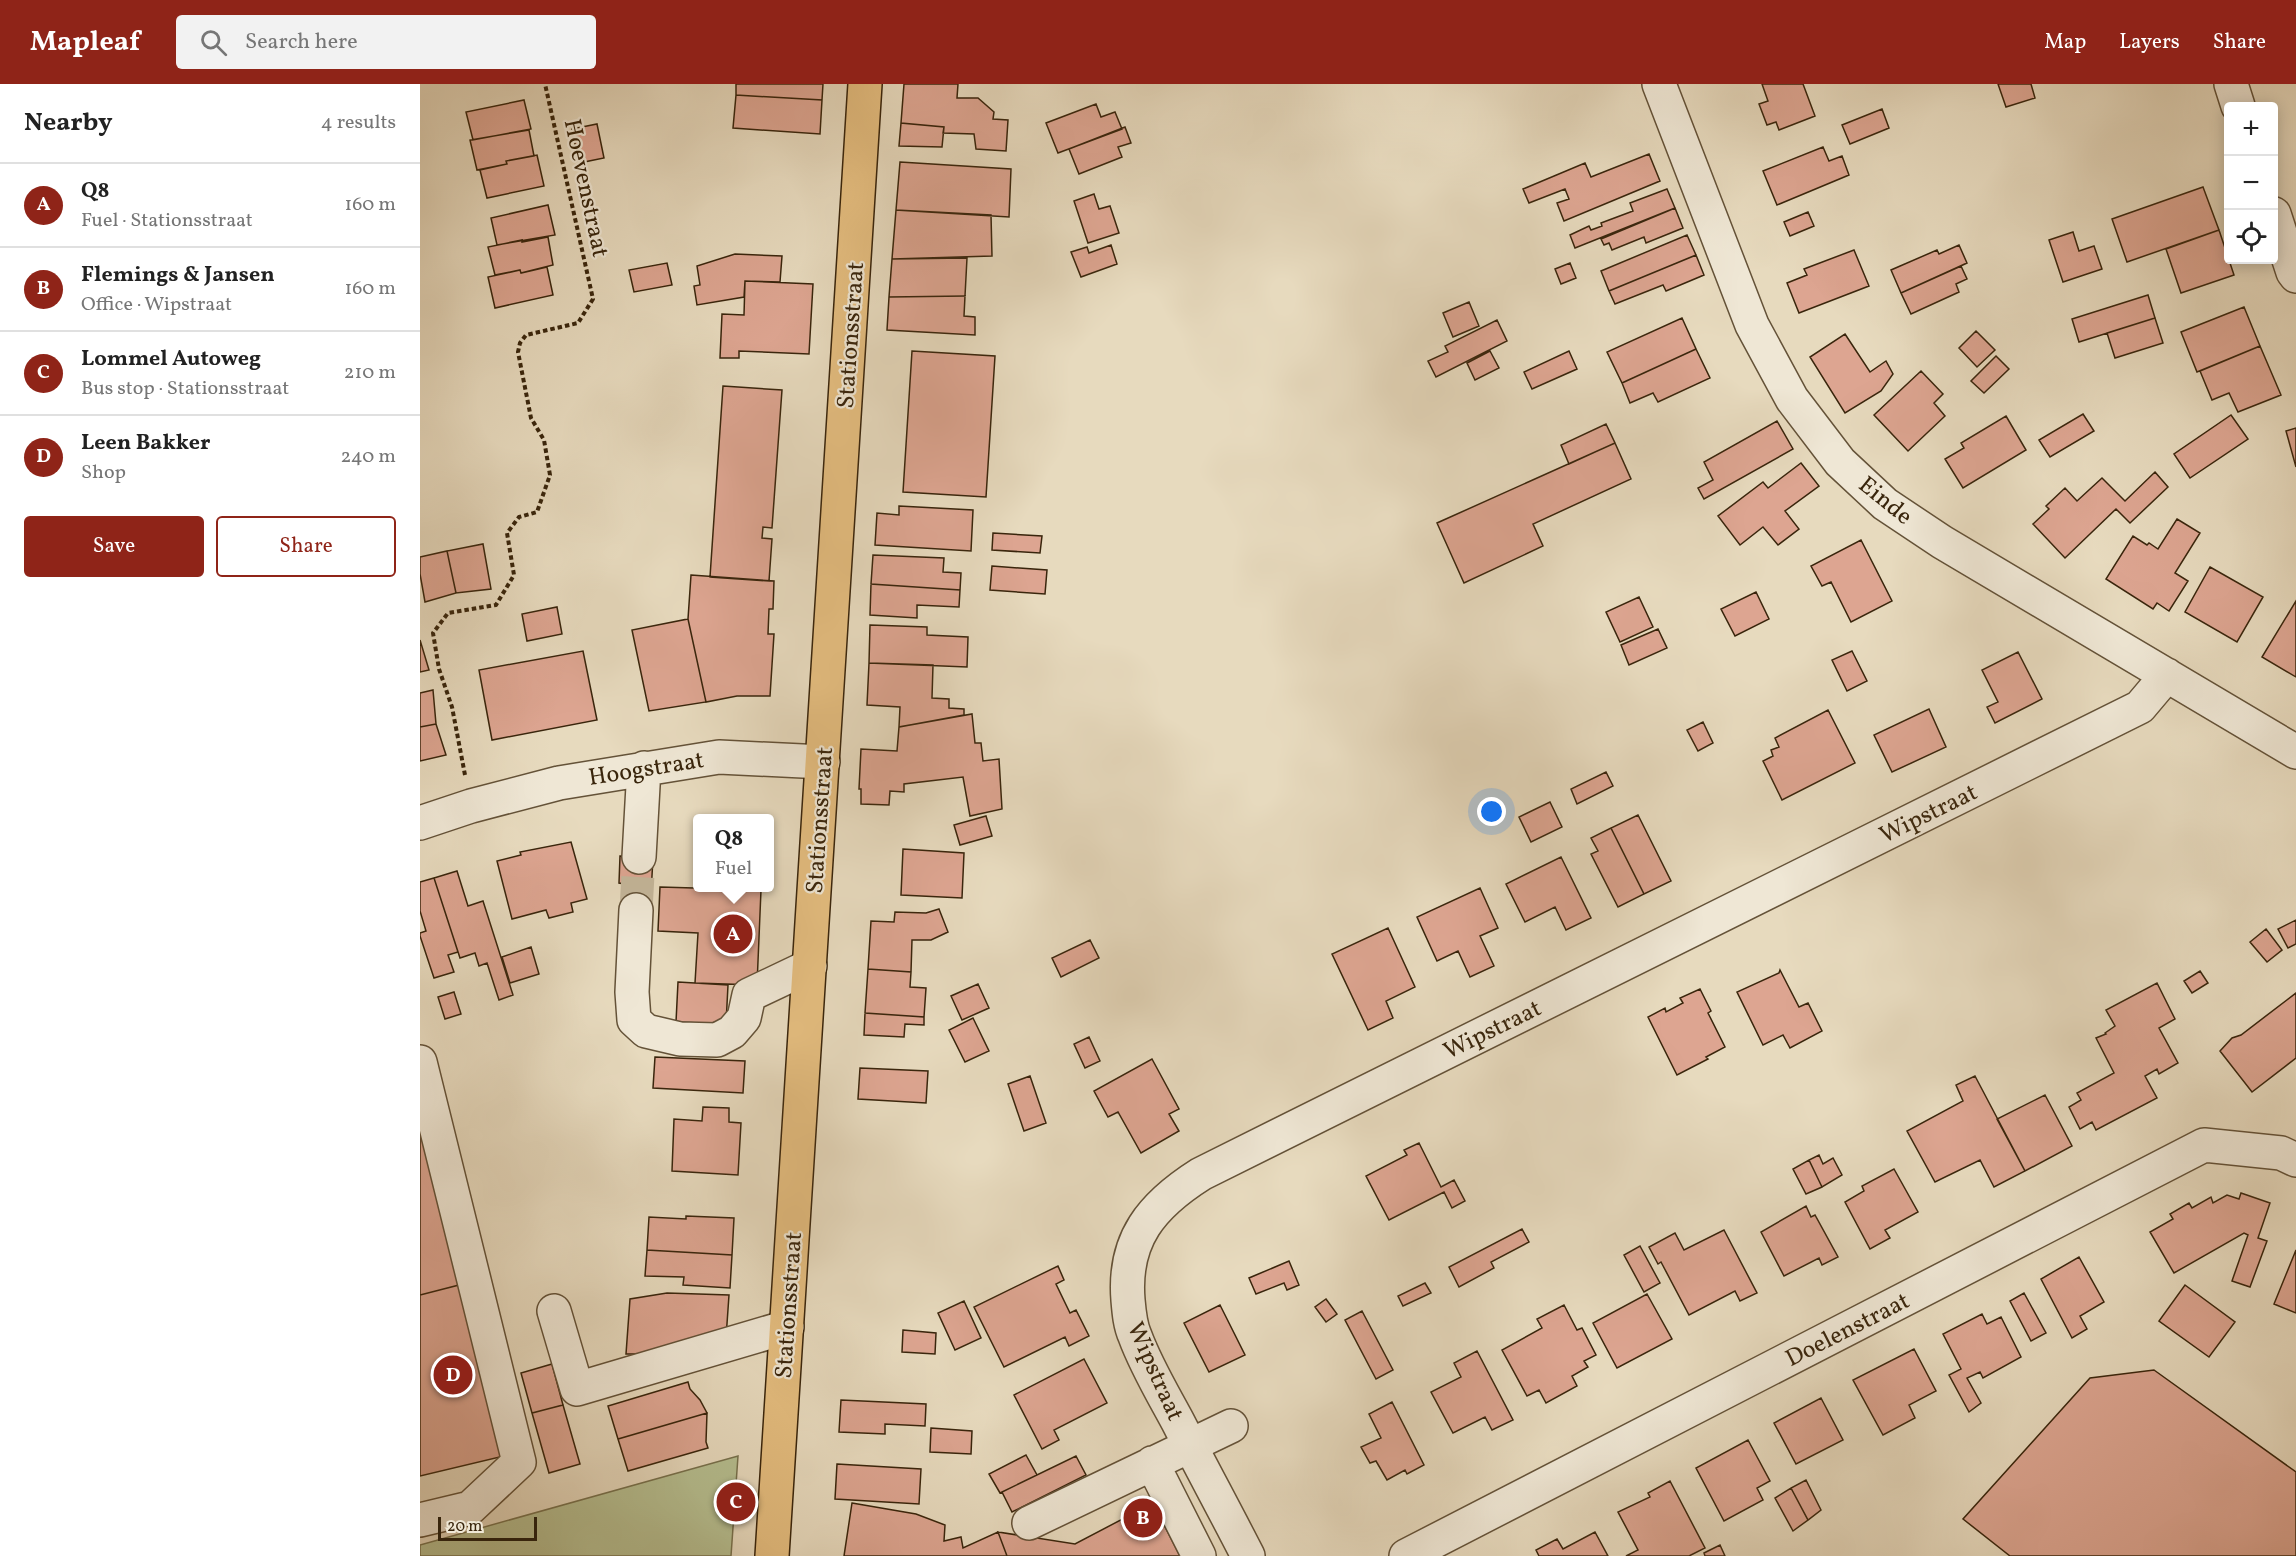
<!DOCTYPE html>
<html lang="en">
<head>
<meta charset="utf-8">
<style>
	:root { --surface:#fff; --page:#f2f2f2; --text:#222; --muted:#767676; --line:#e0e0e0; --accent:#8f2418 }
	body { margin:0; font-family:Vollkorn,serif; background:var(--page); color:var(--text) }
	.controls { position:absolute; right:18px; top:18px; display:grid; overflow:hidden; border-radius:6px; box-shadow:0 3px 15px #0003 }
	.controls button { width:54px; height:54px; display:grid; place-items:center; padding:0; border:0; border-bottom:2px solid var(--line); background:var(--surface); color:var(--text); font:30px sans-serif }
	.scale { position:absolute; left:18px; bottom:15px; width:99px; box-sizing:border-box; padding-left:6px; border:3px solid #39250c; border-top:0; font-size:16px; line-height:21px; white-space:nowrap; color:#39250c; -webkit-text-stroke:4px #efe7d5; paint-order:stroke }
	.you { position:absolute; left:1072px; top:728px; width:21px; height:21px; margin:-15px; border:4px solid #fff; border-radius:50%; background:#1a73e8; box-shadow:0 0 0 9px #1a73e833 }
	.badge { display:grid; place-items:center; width:39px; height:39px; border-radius:50%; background:var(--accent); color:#fff; font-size:20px; font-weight:700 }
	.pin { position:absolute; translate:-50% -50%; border:3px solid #fff; box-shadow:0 2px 6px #0006 }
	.popup { position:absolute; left:273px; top:730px; width:81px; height:78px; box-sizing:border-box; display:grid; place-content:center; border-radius:6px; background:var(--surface); filter:drop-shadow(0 2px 4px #0005); font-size:20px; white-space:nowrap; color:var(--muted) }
	.popup b { font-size:22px; color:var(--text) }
	.popup::after { content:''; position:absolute; left:50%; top:100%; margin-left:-12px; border:12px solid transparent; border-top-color:var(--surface) }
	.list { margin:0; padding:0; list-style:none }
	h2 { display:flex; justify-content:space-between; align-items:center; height:78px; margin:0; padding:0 24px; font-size:26px }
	h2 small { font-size:20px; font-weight:400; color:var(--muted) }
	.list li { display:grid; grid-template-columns:39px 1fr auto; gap:18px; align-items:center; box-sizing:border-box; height:84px; padding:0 24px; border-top:2px solid var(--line) }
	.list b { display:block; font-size:22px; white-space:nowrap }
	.list p { margin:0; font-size:20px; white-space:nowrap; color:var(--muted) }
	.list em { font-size:20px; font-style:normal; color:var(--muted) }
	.actions { display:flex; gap:12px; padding:18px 24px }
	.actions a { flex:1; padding:14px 0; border:2px solid var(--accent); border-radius:6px; text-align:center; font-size:21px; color:var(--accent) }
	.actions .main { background:var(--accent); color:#fff }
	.icon { flex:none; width:33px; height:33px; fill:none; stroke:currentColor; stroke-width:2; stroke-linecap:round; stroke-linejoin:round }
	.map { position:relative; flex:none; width:1876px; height:1472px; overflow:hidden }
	header { display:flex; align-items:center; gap:36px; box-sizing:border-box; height:84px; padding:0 30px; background:var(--accent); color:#fff }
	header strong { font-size:28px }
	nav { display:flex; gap:33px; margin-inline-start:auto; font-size:21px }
	.search { width:420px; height:54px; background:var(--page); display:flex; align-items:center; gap:15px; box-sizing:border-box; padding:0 21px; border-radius:6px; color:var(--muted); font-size:22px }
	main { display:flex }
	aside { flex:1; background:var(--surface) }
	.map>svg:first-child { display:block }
</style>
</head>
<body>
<header>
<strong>Mapleaf</strong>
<div class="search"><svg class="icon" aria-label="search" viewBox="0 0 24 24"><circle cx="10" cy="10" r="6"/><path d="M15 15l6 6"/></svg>Search here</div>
<nav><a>Map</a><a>Layers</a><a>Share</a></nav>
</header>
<main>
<aside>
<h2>Nearby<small>4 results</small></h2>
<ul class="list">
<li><span class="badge">A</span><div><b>Q8</b><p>Fuel · Stationsstraat</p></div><em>160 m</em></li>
<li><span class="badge">B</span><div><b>Flemings &amp; Jansen</b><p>Office · Wipstraat</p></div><em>160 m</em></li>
<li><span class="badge">C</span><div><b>Lommel Autoweg</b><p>Bus stop · Stationsstraat</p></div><em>210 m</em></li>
<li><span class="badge">D</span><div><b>Leen Bakker</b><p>Shop</p></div><em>240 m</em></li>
</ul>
<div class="actions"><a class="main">Save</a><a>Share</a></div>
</aside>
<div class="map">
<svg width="1876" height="1472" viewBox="0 0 1876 1472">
	<rect width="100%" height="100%" fill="#e7dabe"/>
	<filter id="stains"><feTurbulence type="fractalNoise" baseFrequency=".00333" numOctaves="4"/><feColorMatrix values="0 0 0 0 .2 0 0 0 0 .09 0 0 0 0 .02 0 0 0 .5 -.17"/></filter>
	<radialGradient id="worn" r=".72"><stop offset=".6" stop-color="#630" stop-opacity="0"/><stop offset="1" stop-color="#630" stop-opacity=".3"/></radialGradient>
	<path fill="#b6bf91" stroke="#78724e" stroke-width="1.5" d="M318,1372L311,1472H0V1461Z"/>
	<path fill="#dda591" stroke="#39250c" stroke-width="1.5" d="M316,0H403L402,16L316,11Z
		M484,0H538L537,14H558L574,28L573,35L588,36L586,67L556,65L554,50L523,49L524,43L481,39Z
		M1342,0H1383L1395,32L1359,46L1356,38L1347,41L1339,20L1348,17Z
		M1578,0H1611L1615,14L1586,23Z
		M316,11L402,16L400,50L313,44Z
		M104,16L111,45L53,56L46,28Z
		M676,20L681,33L695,28L702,45L638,69L626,39Z
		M1462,25L1469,44L1430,60L1422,41Z
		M481,39L524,43L522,63L479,62Z
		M177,40L184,74L159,79L152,45Z
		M705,43L711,59L698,63L702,73L659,90L649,65Z
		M109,46L114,72L86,77L87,80L57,86L50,56Z
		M1403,63L1409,77L1422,72L1429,91L1357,121L1343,87Z
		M1229,70L1240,97L1144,137L1137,119L1149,115L1145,105L1109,119L1103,105L1165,79L1171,93Z
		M117,71L124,102L67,114L60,86L87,80L86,77Z
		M480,78L591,85L589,133L476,126Z
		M1783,103L1799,146L1707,178L1692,135Z
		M1247,105L1255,124L1155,164L1150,151L1169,142L1171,146L1182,142L1181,139L1213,127L1210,119Z
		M674,110L679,125L690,122L699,149L668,159L654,117Z
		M128,121L135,151L77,161L71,134Z
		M1255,124L1263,144L1226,159L1224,153L1192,166L1189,159L1184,161L1181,155Z
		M476,126L571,131L572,172L472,175Z
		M1388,128L1394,142L1370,152L1364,138Z
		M1799,146L1814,191L1761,209L1746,165Z
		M1653,148L1659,167L1674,162L1682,185L1643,198L1629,156Z
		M1267,151L1276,171L1189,207L1181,187Z
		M128,153L133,181L101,189L100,186L75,191L68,163L102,156V158Z
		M691,161L697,180L661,193L651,168L667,163L669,169Z
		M1539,161L1547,179L1481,209L1471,186L1517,166L1519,170Z
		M1434,166L1449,202L1379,229L1367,199L1387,191L1384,185Z
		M315,170L362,172L360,198L325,197L324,213L277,221L274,202L280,201L277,182Z
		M1276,171L1284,191L1246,207L1243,201L1195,220L1189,207Z
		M547,174L545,212L469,213L472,175Z
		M247,179L252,201L214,208L209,186Z
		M1150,179L1156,194L1141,200L1135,185Z
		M1541,182L1547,195L1536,200L1539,208L1491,230L1481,209Z
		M127,183L133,211L75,224L68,193L100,186L101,189Z
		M325,197L393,200L389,270L319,267V274H300L302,230L324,231Z
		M1728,211L1735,234L1659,258L1652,235Z
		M545,212L544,232L555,233V251L467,246L469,213Z
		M1049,218L1059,242L1033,253L1023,229Z
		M1824,223L1840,262L1777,288L1761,248Z
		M1262,234L1276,265L1202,299L1187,268Z
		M1735,234L1743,259L1695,274L1687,249Z
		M1077,236L1087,257L1016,293L1008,277L1028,268L1025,262Z
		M1556,247L1575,266L1557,283L1539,264Z
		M1425,250L1450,288L1466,277L1473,290L1461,307L1425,329L1390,273Z
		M1840,262L1861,311L1818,328L1809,309L1792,316L1780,287Z
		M1276,265L1290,294L1238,318L1233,309L1210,319L1202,299Z
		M492,267L575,272L566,413L483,408Z
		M1070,267L1079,284L1055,296L1047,279Z
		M1149,267L1157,285L1112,305L1104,288Z
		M1576,272L1589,285L1564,309L1551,297Z
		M1501,287L1523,310L1514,319L1525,332L1488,367L1454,331Z
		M303,302L362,306L352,444L343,443L342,454L352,455L349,497L290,493Z
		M1663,330L1674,347L1630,373L1619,356Z
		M1811,331L1828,355L1770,394L1754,370Z
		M1586,332L1606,366L1543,404L1525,375L1544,364L1541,359Z
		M1357,337L1373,365L1284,415L1278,404L1293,396L1284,378Z
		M1186,340L1195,359L1149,380L1141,361Z
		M1876,344V383L1866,347Z
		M1195,359L1211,395L1113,440L1123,462L1044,499L1017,439Z
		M1381,379L1399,402L1365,427L1379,445L1358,461L1343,443L1320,461L1298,432L1343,398L1348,404Z
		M1735,388L1748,403L1710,439L1696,425L1645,474L1613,440L1629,425L1626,422L1645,404L1657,417L1682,394L1705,417Z
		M479,422L553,426L551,467L455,461L457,429L479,431Z
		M1757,435L1780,449L1755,489L1768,497L1749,527L1737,519L1733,525L1686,495L1713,452L1727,461L1729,459L1738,465Z
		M573,449L622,452L620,469L572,466Z
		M1441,456L1472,517L1431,538L1411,498L1402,502L1391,482Z
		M63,460L71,505L36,509L27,467Z
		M27,467L36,509L5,518L0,490V473Z
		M453,471L524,474L523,488L541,489L540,506L451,500Z
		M572,482L627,486L625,510L570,506Z
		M1790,483L1843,513L1817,558L1765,528Z
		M271,491L354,497L353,525H349L348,550H354L350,612H317L286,618L268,535Z
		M451,500L540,506L539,523L497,521V534L450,531Z
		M1336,508L1349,535L1315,552L1301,525Z
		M1219,513L1233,543L1200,558L1186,528Z
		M1876,517V593L1842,573Z
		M137,523L142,550L107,557L102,530Z
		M268,535L286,618L229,627L212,546Z
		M450,541L507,543V551L548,553L547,583L449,579Z
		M1238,545L1247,564L1209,581L1201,561Z
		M0,556L9,586L0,588Z
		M163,567L177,636L72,656L59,586Z
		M1432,567L1447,597L1427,607L1412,576Z
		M1598,568L1622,615L1575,639L1567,623L1578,618L1562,586Z
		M449,579L513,581L512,614L529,615V624L544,625V631L479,643L480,623L447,621Z
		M13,606L16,640L0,643V609Z
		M1509,625L1526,663L1472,688L1454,651Z
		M1408,626L1435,679L1362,716L1343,677L1353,672L1351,666L1359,663L1355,654Z
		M552,630L555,659H561L563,677L579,675L582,725L550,732L543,693L484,700V708L470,707L469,721L441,720V705H439L441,665L477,667L479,643Z
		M1283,638L1293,659L1278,667L1267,646Z
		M16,640L26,671L0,677V643Z
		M1186,688L1193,702L1157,720L1151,705Z
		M1130,718L1142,743L1111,758L1099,733Z
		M1218,731L1251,797L1224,810L1191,744Z
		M566,732L572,752L540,761L534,741Z
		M1191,744L1224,810L1198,823L1171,770L1178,767L1171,754Z
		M151,758L167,815L151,819L153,828L129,834L126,826L92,835L77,777L101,771L100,768Z
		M483,765L544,769L542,814L481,811Z
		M200,772L233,774L230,827L204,825L205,800L199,799Z
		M1141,773L1171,834L1146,846L1135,823L1105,838L1086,800Z
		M37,787L48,822L63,817L93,911L79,916L67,879L59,882L55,869L40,874L14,794Z
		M14,794L38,868L28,871L34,888L14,894L0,852V849L6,847L0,827V798Z
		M240,803L341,806L337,901L275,899L278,849L238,847Z
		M1060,804L1078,844L1060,852L1074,882L1050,893L1038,867L1017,877L997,833Z
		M519,825L528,848L511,856H492L491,888L448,885L451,837L474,838L475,828L506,829Z
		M1876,836V860L1868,864L1858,845Z
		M968,844L995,903L966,917L973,934L948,946L912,870Z
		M1846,845L1862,866L1847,878L1830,858Z
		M670,856L679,874L641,893L632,874Z
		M111,863L119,890L90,899L82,873Z
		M448,885L491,888L490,903L506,904L504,933L445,929Z
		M1360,886L1379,923L1388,919L1402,947L1370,964L1363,951L1343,961L1317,908L1359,889Z
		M1780,887L1788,899L1772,909L1764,897Z
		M258,898L308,901L306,940L256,938Z
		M1737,899L1755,935L1739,944L1758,979L1739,990L1737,985L1725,992L1737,1014L1676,1046L1672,1038L1660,1045L1649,1023L1661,1016L1657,1009L1694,989L1676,954L1686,950L1685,949L1695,942L1686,926Z
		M558,900L569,924L542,936L531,912Z
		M1280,905L1291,927L1288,929L1305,963L1286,973L1288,975L1257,991L1228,933L1245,924L1246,928L1263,919L1260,914Z
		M34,908L41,930L25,935L18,913Z
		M1876,909V974L1832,1008L1800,967L1812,954L1821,951Z
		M445,929L504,933V941L485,940L484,953L444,951Z
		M553,934L569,967L545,978L529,946Z
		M669,953L680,977L665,984L654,960Z
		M235,973L325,977L323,1009L233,1004Z
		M732,975L759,1025L749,1030L759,1047L721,1069L698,1028L688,1033L674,1007Z
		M440,984L508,987L506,1019L438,1015Z
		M610,992L626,1039L604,1047L588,1000Z
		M1555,992L1605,1087L1574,1103L1560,1076L1515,1098L1487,1047L1543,1017L1536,1001Z
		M1625,1011L1652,1062L1605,1087L1577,1035Z
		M0,1023L43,1200L0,1211Z
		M283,1023L309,1024V1038L321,1039L318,1091L252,1087L254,1035L282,1037Z
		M999,1059L1021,1103L1034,1096L1045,1117L1032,1124L1024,1108L969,1136L946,1092L987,1071L984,1066Z
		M1399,1071L1403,1080L1413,1074L1422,1091L1402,1103L1389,1076Z
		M1389,1076L1402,1103L1386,1110L1373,1085Z
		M1474,1085L1498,1128L1465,1146L1470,1154L1450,1165L1425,1118L1444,1107L1442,1102Z
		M1821,1109L1850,1119L1838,1154L1847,1157L1830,1203L1812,1197L1828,1151L1824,1149L1754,1189L1730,1148L1753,1135L1750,1130L1769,1119L1772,1124L1791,1113L1793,1119L1807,1111L1819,1115Z
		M1386,1122L1391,1133L1395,1131L1418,1173L1402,1181L1399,1174L1364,1192L1341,1148Z
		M266,1132L314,1134L312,1171L227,1166L229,1133L266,1135Z
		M1102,1145L1109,1158L1071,1178L1074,1184L1039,1203L1029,1183Z
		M1304,1146L1337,1209L1320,1217L1315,1207L1269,1231L1241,1178L1238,1180L1229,1163L1255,1149L1264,1166Z
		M1220,1162L1240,1199L1224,1208L1204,1171Z
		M227,1166L312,1171L310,1204L263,1201L264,1193L225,1192Z
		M1876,1166V1229L1854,1220Z
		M1659,1173L1684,1218L1660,1232L1667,1245L1652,1254L1621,1195Z
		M869,1177L879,1201L867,1206L864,1199L836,1210L829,1194Z
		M638,1182L644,1196L636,1200L650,1229L656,1226L669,1252L649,1262L645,1253L584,1283L554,1223Z
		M1005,1199L1011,1209L983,1222L978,1212Z
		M43,1200L84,1372L0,1392V1211Z
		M1765,1201L1815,1238L1789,1273L1739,1237Z
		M247,1209L309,1211L306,1254L238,1270H206L210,1215Z
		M1604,1209L1626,1249L1611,1257L1590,1217Z
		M1227,1210L1252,1255L1197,1284L1173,1239Z
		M906,1215L917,1230L906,1238L895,1223Z
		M544,1217L561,1254L535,1266L518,1229Z
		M800,1221L825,1271L789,1288L764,1239Z
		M1144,1221L1157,1246L1162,1244L1176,1271L1164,1277L1168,1283L1152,1292L1157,1302L1126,1319L1119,1306L1107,1312L1082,1266L1122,1244L1117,1235Z
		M942,1227L973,1286L956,1295L925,1236Z
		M1562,1230L1567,1240L1581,1233L1601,1273L1563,1294L1560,1288L1547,1294L1561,1319L1549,1328L1529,1291L1541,1285L1523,1250Z
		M483,1246L516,1249L515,1270L482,1268Z
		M1494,1265L1516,1307L1489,1321L1495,1334L1463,1351L1433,1296Z
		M1057,1267L1093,1336L1072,1346L1065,1333L1033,1349L1011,1308L1041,1293L1034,1279Z
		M664,1275L687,1319L634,1346L639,1356L622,1365L594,1311Z
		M132,1280L143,1321L112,1329L101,1289Z
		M1734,1286L1876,1388V1472H1590L1543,1435L1670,1294Z
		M268,1298L270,1305L280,1316L287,1329L198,1355L188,1322Z
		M1401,1314L1423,1356L1376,1380L1354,1339Z
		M421,1316L506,1320L505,1342L465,1340V1350L419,1348Z
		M972,1318L1004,1381L987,1390L985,1386L967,1396L956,1377L950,1379L941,1363L961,1354L949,1330Z
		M143,1321L160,1380L129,1389L112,1329Z
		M287,1329L286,1358L288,1364L208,1387L198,1355Z
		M511,1344L552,1347L551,1370L510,1368Z
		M1328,1356L1350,1397L1337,1404L1343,1416L1304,1437L1276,1384Z
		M606,1371L617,1391L580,1409L569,1390Z
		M656,1372L666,1391L592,1428L582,1408Z
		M417,1380L501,1385L499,1420L415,1415Z
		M1386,1396L1401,1426L1388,1436L1371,1404Z
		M1250,1397L1285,1464L1269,1472H1206L1218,1466L1198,1428L1230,1413L1228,1409Z
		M1371,1404L1388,1436L1373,1447L1355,1414Z
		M432,1419L496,1430L525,1441L524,1457L541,1453L543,1464L578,1448L587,1472H424Z
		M733,1419L760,1472H587L578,1448L655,1460Z
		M1175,1448L1188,1472H1119L1116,1466L1137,1455L1143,1465Z
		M1300,1461L1305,1472H1285L1284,1469Z"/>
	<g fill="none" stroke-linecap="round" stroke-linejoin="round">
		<path stroke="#c4b69a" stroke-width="33" stroke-dasharray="33 16" stroke-linecap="butt" d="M216,826L219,773"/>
		<g stroke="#645238" stroke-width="36">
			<path id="minor" d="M1239,0L1332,241L1372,315L1420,378L1465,420L1522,458L1876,668
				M1811,0L1818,22
				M1854,130L1873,188L1876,192
				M0,739L51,722L139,699L299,673L403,678
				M219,773L224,684
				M216,826L212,908L214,936L226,947L260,955L297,956L312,948L324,934L329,911L390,882
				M0,978L99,1378L50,1424L0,1436
				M134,1227L157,1305L367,1243
				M732,1379L779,1472
				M609,1439L811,1342
				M828,1472C805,1427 781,1383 758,1338C743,1310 726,1282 715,1252C710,1241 709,1228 708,1216C703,1155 732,1121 781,1090L1720,623L1747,591
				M986,1472L1784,1061L1861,1069L1876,1076"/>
		</g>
		<g stroke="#39250c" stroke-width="36">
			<path id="major" d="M352,1472L445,0"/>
		</g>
		<path stroke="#39250c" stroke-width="4" stroke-dasharray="4.5 3" stroke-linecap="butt" d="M45,691L32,623L19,585L13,549L28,529L76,521L94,491L87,449L99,433L117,428L130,391L124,356L111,334L98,268L100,259L106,251L158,239L173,215L125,0"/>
		<use href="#minor" stroke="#efe7d5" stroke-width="33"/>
		<use href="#major" stroke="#e4bd7f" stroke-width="33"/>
	</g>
	<g text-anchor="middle" stroke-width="4.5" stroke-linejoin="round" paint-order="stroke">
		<g font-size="24" fill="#39250c" stroke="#efe7d5">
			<text transform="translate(167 104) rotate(78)" y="8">Hoevenstraat</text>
			<text transform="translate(430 251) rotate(-86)" y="8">Stationsstraat</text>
			<text transform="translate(1466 416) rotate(39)" y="8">Einde</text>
			<text transform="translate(226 684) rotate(-9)" y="8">Hoogstraat</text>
			<text transform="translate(1508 729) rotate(-26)" y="8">Wipstraat</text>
			<text transform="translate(399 736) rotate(-86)" y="8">Stationsstraat</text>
			<text transform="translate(1072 945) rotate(-26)" y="8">Wipstraat</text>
			<text transform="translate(368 1221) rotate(-86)" y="8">Stationsstraat</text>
			<text transform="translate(1427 1245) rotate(-27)" y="8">Doelenstraat</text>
			<text transform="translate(736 1287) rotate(66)" y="8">Wipstraat</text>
		</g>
	</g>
	<rect width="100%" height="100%" filter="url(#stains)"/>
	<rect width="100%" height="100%" fill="url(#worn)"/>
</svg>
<div class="controls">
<button>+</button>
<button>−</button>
<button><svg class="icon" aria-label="locate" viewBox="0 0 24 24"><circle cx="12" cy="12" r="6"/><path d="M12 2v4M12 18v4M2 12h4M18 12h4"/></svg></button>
</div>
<div class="scale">20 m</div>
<div class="you"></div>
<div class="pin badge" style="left:313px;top:850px">A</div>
<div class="popup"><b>Q8</b>Fuel</div>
<div class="pin badge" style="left:723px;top:1434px">B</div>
<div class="pin badge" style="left:316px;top:1418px">C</div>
<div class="pin badge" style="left:33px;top:1291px">D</div>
</div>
</main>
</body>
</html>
